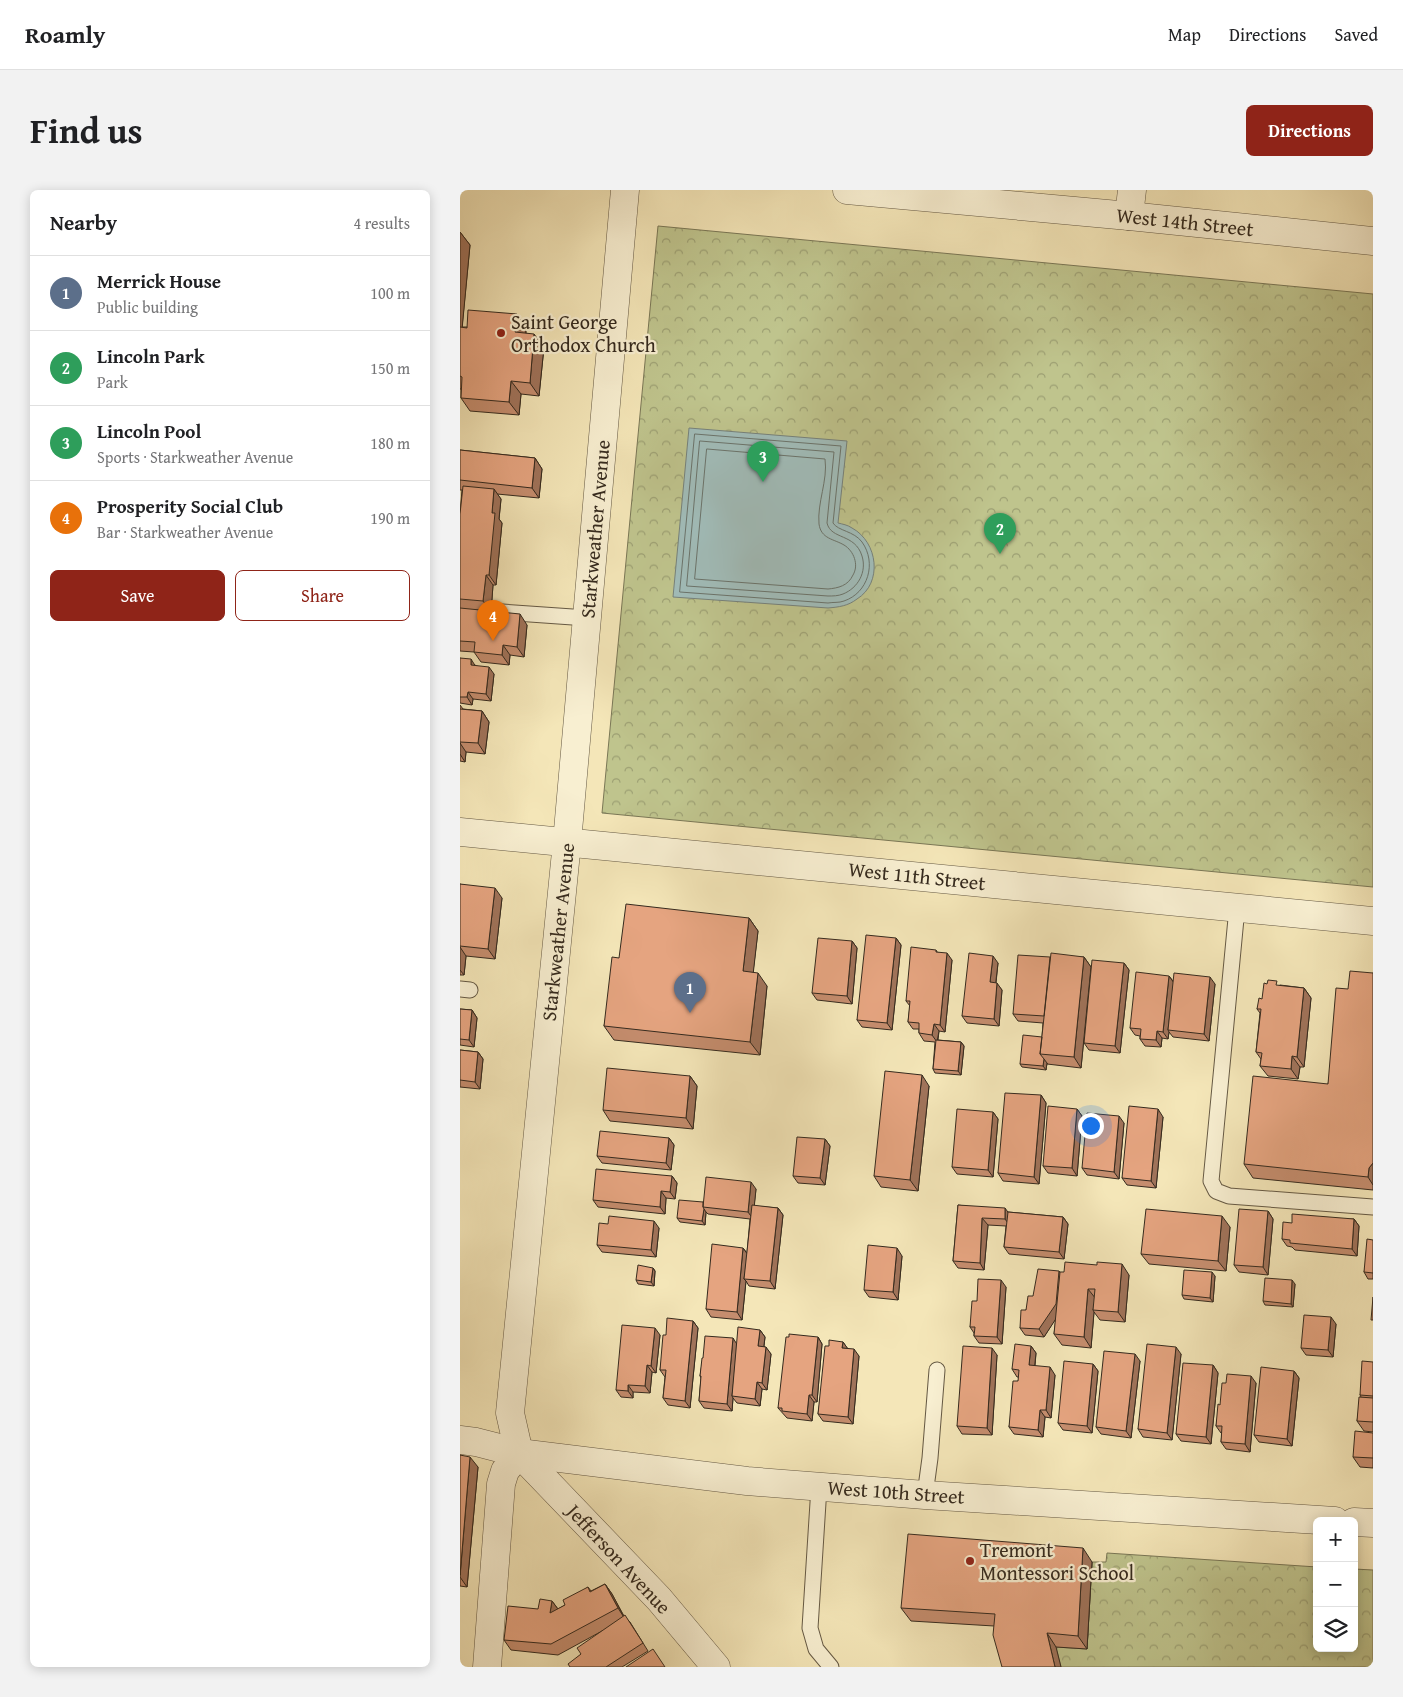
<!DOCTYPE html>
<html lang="en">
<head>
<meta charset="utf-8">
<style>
	:root { --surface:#fff; --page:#f2f2f2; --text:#202124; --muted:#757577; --line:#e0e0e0; --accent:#8f2418 }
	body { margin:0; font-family:"Gentium Book Plus",serif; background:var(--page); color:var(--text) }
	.controls { position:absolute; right:15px; bottom:15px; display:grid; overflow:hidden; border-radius:8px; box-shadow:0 2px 12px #0003 }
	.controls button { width:45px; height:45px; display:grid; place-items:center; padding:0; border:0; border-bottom:1px solid var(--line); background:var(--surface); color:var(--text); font:25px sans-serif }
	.you { position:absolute; left:630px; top:935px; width:18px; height:18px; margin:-12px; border:4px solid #fff; border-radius:50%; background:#1a73e8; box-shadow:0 0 0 8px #1a73e833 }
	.badge { display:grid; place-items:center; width:32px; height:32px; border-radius:50%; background:var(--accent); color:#fff; font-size:16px; font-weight:700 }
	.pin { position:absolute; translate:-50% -41px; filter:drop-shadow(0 1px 2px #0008) }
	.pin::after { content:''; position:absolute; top:26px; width:18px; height:15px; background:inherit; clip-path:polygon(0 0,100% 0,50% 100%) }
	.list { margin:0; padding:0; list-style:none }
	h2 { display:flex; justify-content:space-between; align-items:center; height:65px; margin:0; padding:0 20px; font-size:21px }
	h2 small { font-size:16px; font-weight:400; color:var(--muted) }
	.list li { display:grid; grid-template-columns:32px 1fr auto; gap:15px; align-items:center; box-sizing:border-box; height:75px; padding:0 20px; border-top:1px solid var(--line) }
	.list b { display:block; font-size:19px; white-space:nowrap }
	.list p { margin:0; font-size:16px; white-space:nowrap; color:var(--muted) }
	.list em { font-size:16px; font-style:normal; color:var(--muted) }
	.actions { display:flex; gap:10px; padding:15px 20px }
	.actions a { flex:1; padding:11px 0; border:1px solid var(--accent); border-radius:8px; text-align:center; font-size:18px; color:var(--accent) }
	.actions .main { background:var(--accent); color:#fff }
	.icon { flex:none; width:28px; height:28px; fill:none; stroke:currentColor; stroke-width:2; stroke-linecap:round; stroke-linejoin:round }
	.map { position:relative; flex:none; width:913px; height:1477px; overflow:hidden; border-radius:8px }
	header { display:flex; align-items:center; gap:30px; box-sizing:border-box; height:70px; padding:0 25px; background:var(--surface); border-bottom:1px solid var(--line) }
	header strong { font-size:24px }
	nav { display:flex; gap:28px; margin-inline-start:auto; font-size:18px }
	.intro { display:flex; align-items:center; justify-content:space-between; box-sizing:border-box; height:120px; padding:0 30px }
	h1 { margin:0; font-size:35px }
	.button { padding:12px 22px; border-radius:8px; background:var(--accent); color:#fff; font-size:18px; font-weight:700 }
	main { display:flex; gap:30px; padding:0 30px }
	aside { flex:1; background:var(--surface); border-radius:8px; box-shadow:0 2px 12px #0003 }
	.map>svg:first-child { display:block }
</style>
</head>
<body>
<header>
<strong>Roamly</strong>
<nav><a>Map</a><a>Directions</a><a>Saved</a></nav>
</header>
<div class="intro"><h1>Find us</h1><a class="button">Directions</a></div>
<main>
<aside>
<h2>Nearby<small>4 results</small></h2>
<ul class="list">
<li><span class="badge" style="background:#5c6f8a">1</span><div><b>Merrick House</b><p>Public building</p></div><em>100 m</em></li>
<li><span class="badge" style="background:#2e9e5b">2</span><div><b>Lincoln Park</b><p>Park</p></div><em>150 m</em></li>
<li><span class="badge" style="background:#2e9e5b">3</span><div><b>Lincoln Pool</b><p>Sports · Starkweather Avenue</p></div><em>180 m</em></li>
<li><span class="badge" style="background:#e8710a">4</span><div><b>Prosperity Social Club</b><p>Bar · Starkweather Avenue</p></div><em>190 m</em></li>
</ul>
<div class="actions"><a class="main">Save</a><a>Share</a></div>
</aside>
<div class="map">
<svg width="913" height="1477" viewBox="0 0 913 1477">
	<defs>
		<pattern id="park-crowns" width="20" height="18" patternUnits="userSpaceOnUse" patternTransform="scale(1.25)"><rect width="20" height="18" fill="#bfc48d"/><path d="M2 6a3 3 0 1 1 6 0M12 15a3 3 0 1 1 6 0" fill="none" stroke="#9c9f73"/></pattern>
	</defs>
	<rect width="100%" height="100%" fill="#f4e6b8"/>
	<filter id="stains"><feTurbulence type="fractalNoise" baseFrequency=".004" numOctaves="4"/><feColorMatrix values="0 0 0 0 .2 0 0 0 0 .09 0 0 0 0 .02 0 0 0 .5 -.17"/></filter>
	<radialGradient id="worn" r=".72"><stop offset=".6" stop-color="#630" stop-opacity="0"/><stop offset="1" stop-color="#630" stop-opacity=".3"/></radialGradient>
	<path fill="url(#park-crowns)" stroke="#7a7756" d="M198,36L913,104V697L142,623Z
		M647,1363L857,1377V1458H894V1379L913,1380V1477H601L596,1457L627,1459L632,1372H646Z"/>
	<path fill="#a1bdba" stroke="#76827c" d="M229,238L387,251L378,333C382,334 388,335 392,338C418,352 423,393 397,409C388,416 379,417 368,418L213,407Z"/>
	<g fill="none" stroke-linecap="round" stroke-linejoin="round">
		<path stroke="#6b746c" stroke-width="1" d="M235,244L381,256L373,333C378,341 394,341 402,352C417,373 408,403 384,411C379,413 373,412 368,413L220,402Z
			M240,251L374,262L367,333C371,350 395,343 402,366C407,382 398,398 383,404C378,406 373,406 368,406L227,396Z
			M247,259L365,269C368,290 357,313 359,334C361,349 374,349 384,355C394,361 399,375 393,385C388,396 378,398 368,399L235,389Z"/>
		<g stroke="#655944" stroke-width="17">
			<path id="service" d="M0,419L127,428
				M777,718L751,991L756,1001L769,1006L913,1017
				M0,799L10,800
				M359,1297L350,1438L356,1459L371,1477
				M465,1305L470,1268L477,1180"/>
		</g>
		<g stroke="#655944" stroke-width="29">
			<path id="minor" d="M669,26L672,0
				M0,642L913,731
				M0,1250L16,1252L59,1263L287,1291L465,1305L875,1331
				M894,1332L913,1333
				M27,1477L41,1294L45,1281L59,1263"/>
		</g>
		<g stroke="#655944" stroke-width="29">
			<path id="tertiary" d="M165,0L107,652L50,1223L59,1263L199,1409L256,1477
				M387,0L669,26L913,51"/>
		</g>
		<use href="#service" stroke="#f8efd1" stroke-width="15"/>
		<use href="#minor" stroke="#f8efd1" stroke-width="28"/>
		<use href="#tertiary" stroke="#f8efd1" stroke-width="28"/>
	</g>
	<path fill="#c58d6e" stroke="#352a1e" d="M0,42L10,55L2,137H66V143L84,157L79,206L61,204L59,225L10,221L1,208V199H0Z
		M0,260L75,268L82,279L79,308L37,304L41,309L39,329L42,333L36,395H33L31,422L67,435L64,467L50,465L49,475L21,472L14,462L0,461V324L2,300H0Z
		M0,468L34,484L31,511L13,509L12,515L0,513Z
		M0,515L3,519L22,521L29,532L25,564L6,562L5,572L0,571Z
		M0,694L42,708L35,769L6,766L4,785H0Z
		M289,728L298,741L293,782L307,796L300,865L154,850L144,836L159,768Z
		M436,748L441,755L432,840L402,837L397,830Z
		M392,751L397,758L392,814L357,810L352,803Z
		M476,760L477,762L492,770L485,842L479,841L478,850L501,852L504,856L501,885L475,883L473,879L475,852L464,851L459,843V839H453L448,832L450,816L446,811Z
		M590,767H624L631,777L621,878L587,874V873L586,880L562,877L560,874L582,847L583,833L558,831L553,824Z
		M538,773L536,793L542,800L539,836L507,833L502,826Z
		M664,773L669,780L660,863L629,860L624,853Z
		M913,783V1000L793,988L784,974L868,894L888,799Z
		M709,786L713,791L755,794L749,851L713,847L709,842L708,849L702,848L701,857L685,856L680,849V846L675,845L670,838Z
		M820,795L844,798L851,808L844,877H840L838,889L808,886L800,876L801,869L796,862L800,823L797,819L802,809Z
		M0,819L12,820L17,828L14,857L0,855Z
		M0,860L18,862L23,869L20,899L0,897Z
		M230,886L237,896L233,939L150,931L143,920Z
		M469,896L458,1001L421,997L414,986Z
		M581,905L586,913L579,994L543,991L538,983Z
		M617,919L622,926L617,986L588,983L583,976Z
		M533,922L538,929L533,987L497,984L492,977Z
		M703,927L696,998L667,995L662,988Z
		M664,933L659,989L627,985L622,978Z
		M209,948L214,955L211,980L142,973L137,966Z
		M365,949L370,956L365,995L338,993L333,986Z
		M212,986L217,993L215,1009L206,1008L205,1024L138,1017L133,1010Z
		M296,999L294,1016L318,1018L323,1025L315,1099L289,1096L286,1091L282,1130L251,1127L246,1119L283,1058L287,1063L290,1029L248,1024L246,1022L245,1035L220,1032L217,1028L243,1012Z
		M498,1015L548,1022L603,1027L608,1034L604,1069L549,1064L544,1057L546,1036L528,1035L524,1080L498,1078L493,1071Z
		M808,1021L813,1029L808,1085L779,1082L774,1075Z
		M894,1029L899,1036L897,1066L835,1060L832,1057L827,1056L822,1049L832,1033Z
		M770,1037L766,1081L689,1074L681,1064Z
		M199,1038L196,1067L142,1062L137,1055Z
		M913,1050V1089H908L904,1082Z
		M442,1066L438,1110L409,1107L404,1100Z
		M193,1078L195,1081L194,1096L178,1094L176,1090Z
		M599,1081L600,1083L669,1085L665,1132L640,1130L634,1122L631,1158L602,1155L594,1144L596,1128L584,1147L565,1145L560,1138L566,1120L573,1106Z
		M755,1086L753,1112L724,1109L722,1105Z
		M835,1094L833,1117L805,1115L803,1111Z
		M546,1097L542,1154L519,1153L514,1146V1143L510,1137L517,1111Z
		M233,1131L238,1138L230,1218L208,1215L203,1208L205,1187L200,1180L206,1145Z
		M876,1134L873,1167L846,1165L841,1158Z
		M300,1140L305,1147L304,1156L311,1164L307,1200L302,1199L300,1216L277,1213L273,1208L272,1221L244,1218L239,1211L241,1188L240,1186L243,1168L277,1154Z
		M200,1145L196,1183L192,1182L190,1203L173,1202V1208L161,1207L156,1200Z
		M358,1147L362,1154L357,1212H354L352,1231L327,1228L318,1218Z
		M383,1152L387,1158L399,1166L393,1234L363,1231L358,1224L369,1156Z
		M571,1156L576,1163L575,1176L595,1185L591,1228L585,1227L583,1247L554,1244L549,1237L559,1187H557L552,1179Z
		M721,1164L712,1250L683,1247L678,1239Z
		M537,1165L532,1245L502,1244L497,1236Z
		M680,1171L671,1248L641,1244L636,1237Z
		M913,1172V1242L904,1241L897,1231L901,1207L900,1205Z
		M633,1174L638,1181L632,1243L603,1240L598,1233Z
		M753,1175L758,1183L751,1254L721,1251L716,1244Z
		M834,1181L839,1188L832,1256L799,1252L794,1245Z
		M796,1193L790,1262L766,1259L761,1252L762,1243H761L756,1236L760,1215Z
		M913,1243V1278L900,1277L893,1267Z
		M0,1265L18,1277L7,1397L0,1396Z
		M632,1372L627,1459L596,1457L534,1436L451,1431L441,1418Z
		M145,1394L152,1404L164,1426L170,1432L188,1461L162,1477H110L121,1464L142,1441L98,1465L51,1460L44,1450L78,1419L92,1411L98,1419L105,1415L128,1397L131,1401Z"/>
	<path fill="#a0735a" stroke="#352a1e" d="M0,42L10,55L1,150L0,148Z
		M57,124L66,137L65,156L55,142Z
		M74,144L84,157L79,206L70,193Z
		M51,191L61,204L59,225L49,212Z
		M75,268L82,279L79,308L72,298Z
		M34,299L41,309L39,329L42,333L36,395L29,385L32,323Z
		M26,385L33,395L31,422L23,411Z
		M60,424L67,435L64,467L57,457Z
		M43,455L50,465L49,475L42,465Z
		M11,469L16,477L11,475Z
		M29,477L34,484L31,511L26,504Z
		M8,502L13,509L12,515L7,507Z
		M22,521L29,532L25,564L18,553Z
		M0,553L6,562L5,572L0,564Z
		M35,698L42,708L35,769L28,759Z
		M289,728L298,741L292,794L283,781Z
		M436,748L441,755L432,840L427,833Z
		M392,751L397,758L392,814L387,806Z
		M0,757L6,766L4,785L0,780Z
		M487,763L492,770L485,842L480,835Z
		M533,766L538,773L535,799L530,792Z
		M624,767L631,777L621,878L614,867Z
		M664,773L669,780L660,863L655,856Z
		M298,783L307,796L300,865L290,852Z
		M709,786L714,793L708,840L709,842L708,849L703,842Z
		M750,787L755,794L749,851L744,844Z
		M537,793L542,800L539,836L534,829Z
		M844,798L851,808L844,877L837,867Z
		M12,820L17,828L14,857L9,850Z
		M474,834L479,841L477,852L472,845Z
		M697,841L702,848L701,857L696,850Z
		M501,852L504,856L501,885L498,881Z
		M18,862L23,869L20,899L15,892Z
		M832,866L840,877L838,889L831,879Z
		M584,869L587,873L586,880L583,876Z
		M462,885L469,896L458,1001L450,990Z
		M230,886L237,896L233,939L226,928Z
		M581,905L586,913L579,994L574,987Z
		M617,919L622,926L617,986L612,978Z
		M698,919L703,927L696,998L691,991Z
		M533,922L538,929L533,987L528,980Z
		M659,926L664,933L659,989L654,982Z
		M209,948L214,955L211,980L206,973Z
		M365,949L370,956L365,995L360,988Z
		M913,973V995L908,987L909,978Z
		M212,986L217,993L215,1009L210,1002Z
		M291,992L296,999L293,1029L288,1022Z
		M201,1001L206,1008L205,1024L200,1017Z
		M318,1018L323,1025L315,1099L310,1091Z
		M545,1018L550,1025V1036L545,1029Z
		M244,1019L246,1022L245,1035L242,1031Z
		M808,1021L813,1029L808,1085L803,1077Z
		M762,1026L770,1037L766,1081L758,1071Z
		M603,1027L608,1034L604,1069L599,1062Z
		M522,1028L528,1035L524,1080L520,1073Z
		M894,1029L899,1036L897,1066L892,1059Z
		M194,1031L199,1038L196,1067L191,1060Z
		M283,1058L288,1065L284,1089L286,1091L282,1130L277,1122Z
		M437,1058L442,1066L438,1110L433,1102Z
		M662,1074L669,1085L665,1132L658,1122Z
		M193,1078L195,1081L194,1096L191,1092Z
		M599,1081L604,1088L601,1121L584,1147L579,1139Z
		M752,1082L755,1086L753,1112L750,1108Z
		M541,1090L546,1097L542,1154L537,1147Z
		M832,1090L835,1094L833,1117L831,1114Z
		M628,1099L636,1109L633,1120L634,1122L631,1158L624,1147Z
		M871,1127L876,1134L873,1167L868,1160Z
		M233,1131L238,1138L230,1218L225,1211Z
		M195,1138L200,1145L196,1183L191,1176Z
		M300,1140L305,1147L303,1163L298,1156Z
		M358,1147L362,1154L357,1212L352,1205Z
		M273,1148L278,1156L272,1206L273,1208L272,1221L267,1214Z
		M383,1152L388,1159L382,1158Z
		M571,1156L576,1163L574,1182L569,1175Z
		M306,1157L311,1164L307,1200L302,1193Z
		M716,1157L721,1164L712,1250L707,1243Z
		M532,1158L537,1165L532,1245L527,1238Z
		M394,1159L399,1166L393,1234L388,1227Z
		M675,1164L680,1171L671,1248L666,1241Z
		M633,1174L638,1181L632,1243L627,1236Z
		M187,1175L192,1182L190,1203L185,1196Z
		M753,1175L758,1183L751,1254L746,1247Z
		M590,1177L595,1185L591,1228L586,1220Z
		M834,1181L839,1188L832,1256L827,1249Z
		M791,1186L796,1193L790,1262L785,1254Z
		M297,1192L302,1199L300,1216L295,1209Z
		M168,1195L173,1202V1208L168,1201Z
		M349,1205L354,1212L352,1231L347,1224Z
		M580,1220L585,1227L583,1247L578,1240Z
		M10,1267L18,1277L7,1397L0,1387Z
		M623,1358L632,1372L627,1459L618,1446Z
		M145,1394L152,1404L165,1429L158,1418Z
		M92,1411L100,1422L90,1423Z
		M587,1443L596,1457L601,1477H595Z"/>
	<path fill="#e5a480" stroke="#352a1e" d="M8,120L57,124L55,142L74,144L70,193L51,191L49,212L1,208L2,187L0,186V137L7,138Z
		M0,260L75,268L72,298L0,290Z
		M3,296L34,299L32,323H35L29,385H26L23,411L0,409V324Z
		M0,418L60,424L57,457L43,455L42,465L14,462L15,452L0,451Z
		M0,468L11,469V475L29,477L26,504L8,502L7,507H0Z
		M0,519L22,521L18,553L0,552Z
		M0,694L35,698L28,759L0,756Z
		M166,714L289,728L283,781L298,783L290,852L144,836L152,767L159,768Z
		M406,745L436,748L427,833L397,830Z
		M358,748L392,751L387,806L352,803Z
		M451,757L476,760V762L487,763L480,835L474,834L472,845L459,843V833L448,832L450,811H446Z
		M509,763L533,766L530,792L537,793L534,829L502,826Z
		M591,763L624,767L614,867L580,864Z
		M558,765L590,767L584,826L553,824Z
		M632,770L664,773L655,856L624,853Z
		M890,781L913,783V973L909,978L908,987L784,974L793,886L868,894L876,798L888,799Z
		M676,782L709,786L703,842L697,841L696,850L680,849L681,839L670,838Z
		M714,783L750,787L744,844L708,840Z
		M808,790L817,791L816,795L844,798L837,867L832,866L831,879L800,876L802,863L796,862L801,819H797L799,808L802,809L804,793L807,794Z
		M0,819L12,820L9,850L0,849Z
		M563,845L582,847L580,864L584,869L583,876L560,874Z
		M476,850L501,852L498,881L473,879Z
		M0,860L18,862L15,892L0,890Z
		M147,878L230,886L226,928L143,920Z
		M425,881L462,885L450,990L414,986Z
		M545,903L581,905L574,987L538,983Z
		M588,916L617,919L612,978L583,976Z
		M669,916L698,919L691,991L662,988Z
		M497,919L533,922L528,980L492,977Z
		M627,923L659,926L654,982L622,978Z
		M140,941L209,948L206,973L137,966Z
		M337,947L365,949L360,988L333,986Z
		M136,979L212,986L210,1002L201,1001L200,1017L133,1010Z
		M246,987L291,992L288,1022L243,1017Z
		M219,1010L243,1012V1017L244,1019L242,1031L217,1028Z
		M292,1015L318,1018L310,1091L284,1089Z
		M498,1015L545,1018V1029L522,1028L520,1073L493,1071Z
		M686,1019L762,1026L758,1071L681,1064Z
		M779,1019L808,1021L803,1077L774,1075Z
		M548,1022L603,1027L599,1062L544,1057Z
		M832,1024L894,1029L892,1059L830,1053V1050L822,1049L823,1032L832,1033Z
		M149,1026L194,1031L191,1060L137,1055L139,1033L148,1034Z
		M907,1049L913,1050V1083L904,1082Z
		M252,1054L283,1058L277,1122L246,1119Z
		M408,1055L437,1058L433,1102L404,1100Z
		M605,1072L637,1075V1072L662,1074L658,1122L633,1120L635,1099H628L624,1147L594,1144L600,1082H604Z
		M178,1075L193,1078L191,1092L176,1090Z
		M578,1079L599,1081L596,1114L579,1139L560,1138L561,1120H566L568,1106H573Z
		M724,1080L752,1082L750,1108L722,1105Z
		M805,1088L832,1090L831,1114L803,1111Z
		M518,1089L541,1090L537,1147L514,1146L515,1137H510L512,1111H517Z
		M913,1107V1130H911Z
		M844,1125L871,1127L868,1160L841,1158Z
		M207,1128L233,1131L225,1211L203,1208L206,1180H200L203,1145H206Z
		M162,1135L195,1138L191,1176L187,1175L185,1196L168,1195V1201L156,1200Z
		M278,1137L300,1140L298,1156L306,1157L302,1193L297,1192L295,1209L272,1206Z
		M329,1144L358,1147L352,1205H349L347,1224L322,1221V1218H318L326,1147H329Z
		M245,1146L273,1148L267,1214L239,1211L241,1186H240L242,1168H243Z
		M369,1150L383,1152L382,1158L394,1159L388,1227L358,1224L365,1156H369Z
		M555,1154L571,1156L569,1175L590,1177L586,1220H580L578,1240L549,1237L553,1191H558L559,1180L552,1179Z
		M687,1154L716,1157L707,1243L678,1239Z
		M503,1156L532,1158L527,1238L497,1236Z
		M644,1161L675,1164L666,1241L636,1237Z
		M604,1171L633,1174L627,1236L598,1233Z
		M902,1171L913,1172V1206L900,1205Z
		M723,1173L753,1175L746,1247L716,1244Z
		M801,1177L834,1181L827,1249L794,1245Z
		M767,1184L791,1186L785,1254L761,1252L762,1236H756L758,1214L760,1215L762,1193H766Z
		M899,1207L913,1208V1232L897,1231Z
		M895,1241L913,1243V1268L893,1267Z
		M0,1265L10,1267L0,1385Z
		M448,1344L623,1358L618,1446L587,1443L595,1477H542L533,1445L535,1424L441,1418Z
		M145,1394L158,1418L91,1454L44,1450L48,1416L78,1419L80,1409L92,1411L90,1423L105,1415L103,1410L128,1397L130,1402Z
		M165,1425L183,1453L146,1477H110L108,1474L121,1464L117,1458Z
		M193,1459L205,1477H166Z"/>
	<g fill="#8f2418" stroke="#f8efd1" stroke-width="2">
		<circle cx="41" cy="143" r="5"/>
		<circle cx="510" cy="1371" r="5"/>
	</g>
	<g text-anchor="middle" stroke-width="4.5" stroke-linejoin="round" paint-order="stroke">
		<g font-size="20" fill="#352a1e" stroke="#f8efd1">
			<text transform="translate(725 32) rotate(6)" y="7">West 14th Street</text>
			<text transform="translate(135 339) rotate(-85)" y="7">Starkweather Avenue</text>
			<text transform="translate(457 686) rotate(6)" y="7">West 11th Street</text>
			<text transform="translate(98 742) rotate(-84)" y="7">Starkweather Avenue</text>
			<text transform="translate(436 1302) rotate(4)" y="7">West 10th Street</text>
			<text transform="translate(159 1369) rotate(47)" y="7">Jefferson Avenue</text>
		</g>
		<g font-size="20" fill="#352a1e" stroke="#f8efd1" text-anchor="start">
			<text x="51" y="139">Saint George<tspan x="51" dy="23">Orthodox Church</tspan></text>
			<text x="520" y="1367">Tremont<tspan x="520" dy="23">Montessori School</tspan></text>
		</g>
	</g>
	<rect width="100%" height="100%" filter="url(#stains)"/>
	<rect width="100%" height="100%" fill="url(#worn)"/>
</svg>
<div class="controls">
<button>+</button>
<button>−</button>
<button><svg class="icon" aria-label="layers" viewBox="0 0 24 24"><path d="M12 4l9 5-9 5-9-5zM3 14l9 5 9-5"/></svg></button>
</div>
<div class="you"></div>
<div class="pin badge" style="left:230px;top:823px;background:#5c6f8a">1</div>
<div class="pin badge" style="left:540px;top:364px;background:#2e9e5b">2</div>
<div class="pin badge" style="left:303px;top:292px;background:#2e9e5b">3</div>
<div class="pin badge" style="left:33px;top:451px;background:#e8710a">4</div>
</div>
</main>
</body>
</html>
